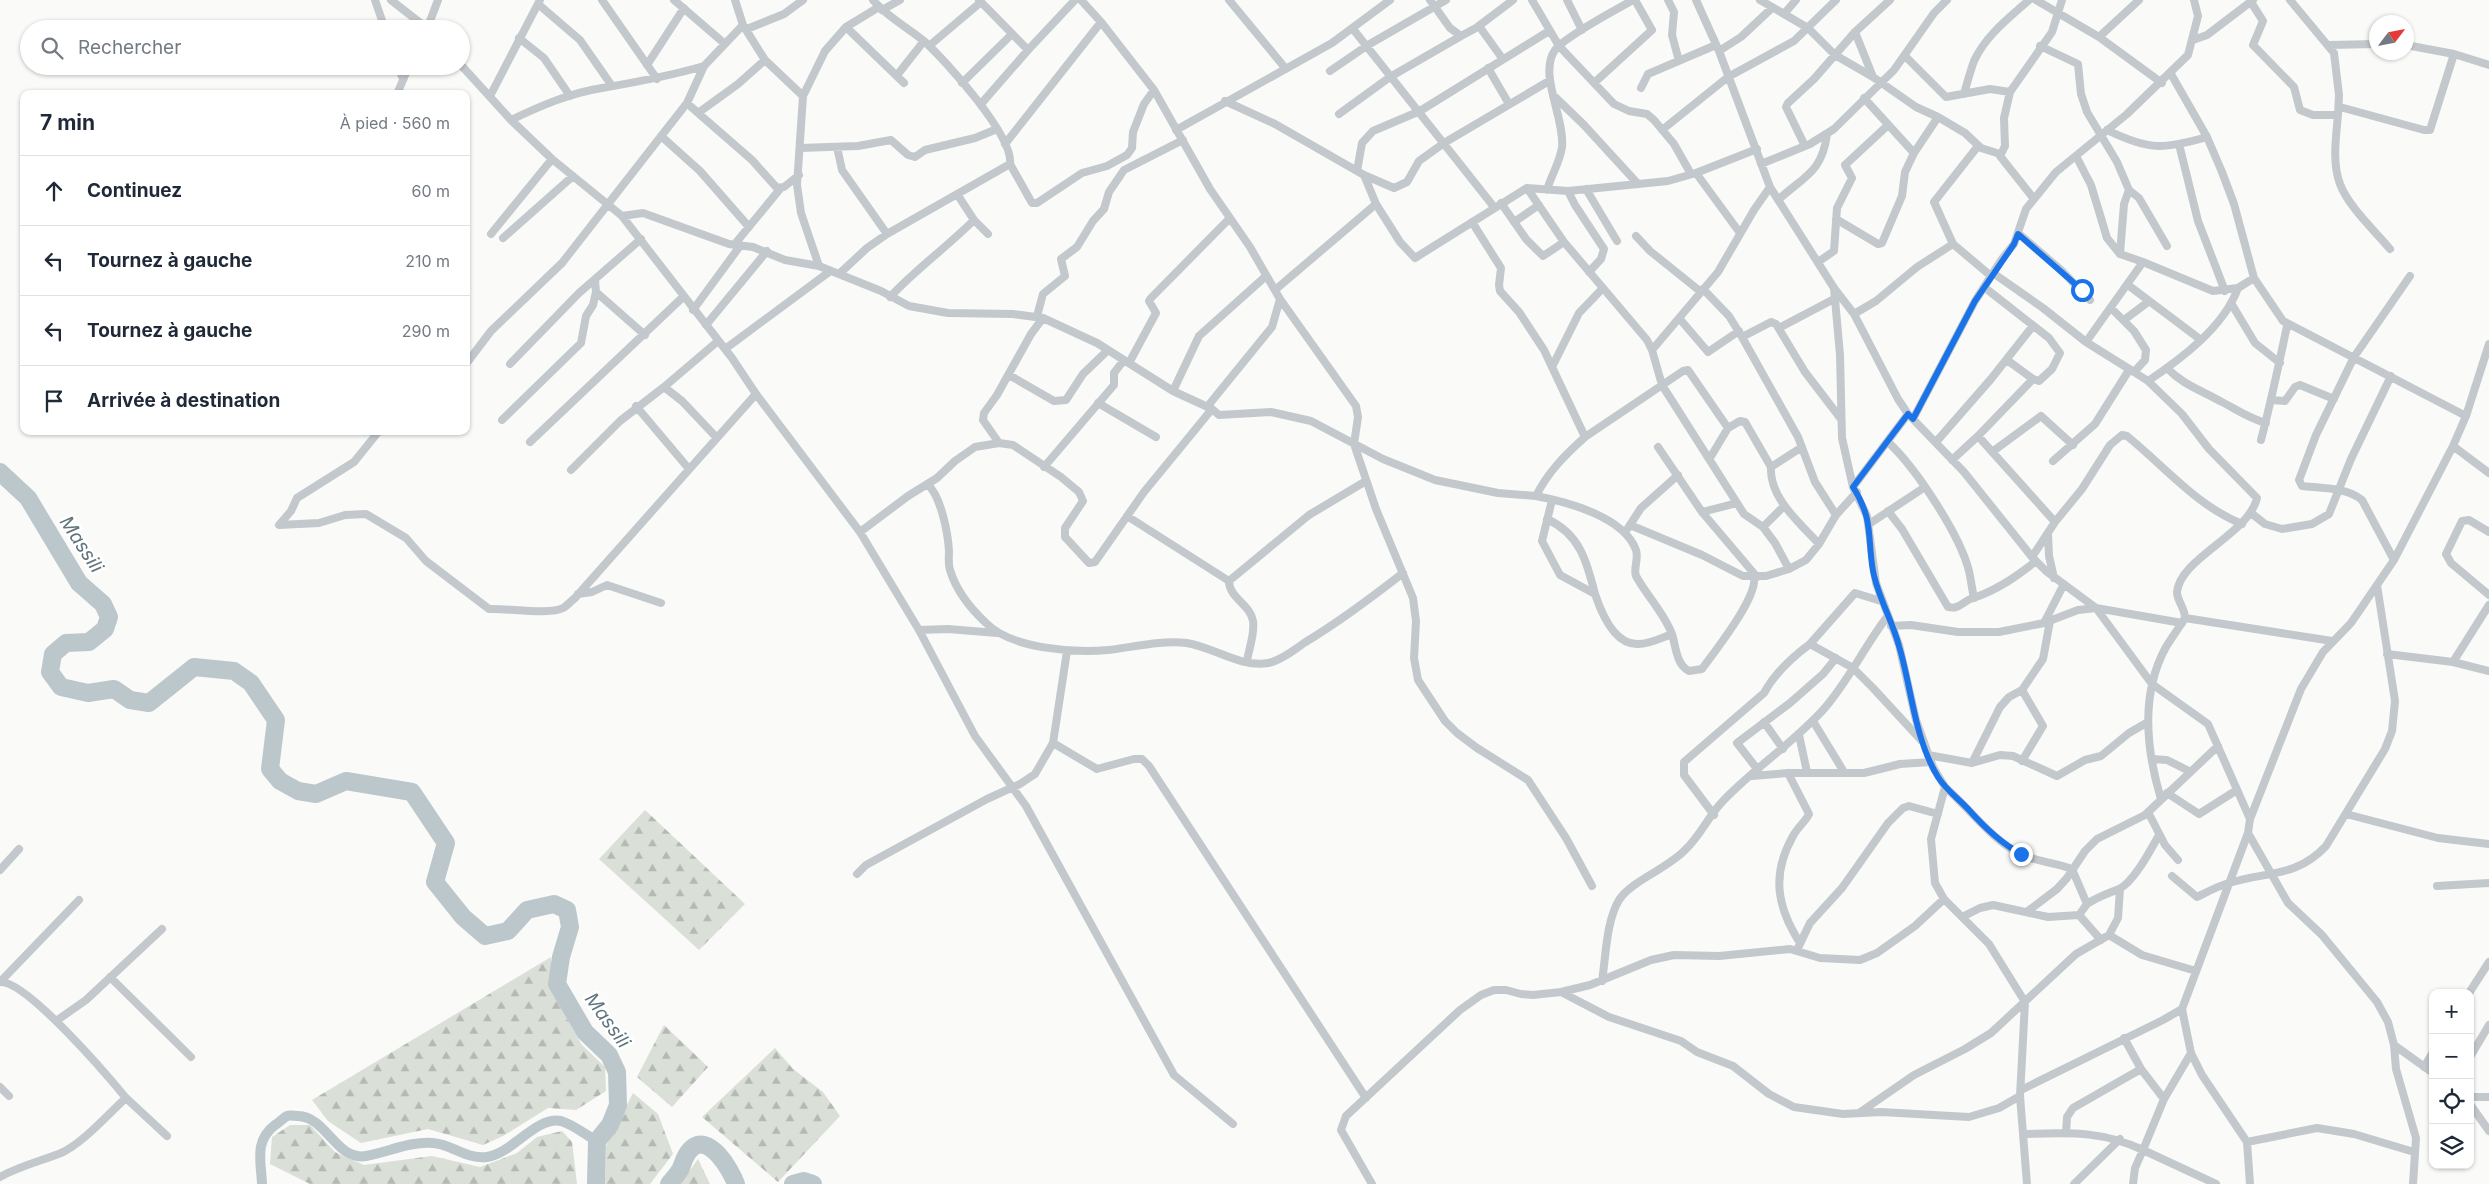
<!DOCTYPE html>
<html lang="fr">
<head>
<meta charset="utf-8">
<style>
	:root { --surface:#fff; --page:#f2f2f3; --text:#1f2937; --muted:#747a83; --line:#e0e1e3 }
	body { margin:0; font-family:Inter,sans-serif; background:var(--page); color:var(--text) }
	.controls { position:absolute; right:15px; bottom:15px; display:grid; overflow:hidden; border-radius:10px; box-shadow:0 1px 4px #0004 }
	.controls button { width:45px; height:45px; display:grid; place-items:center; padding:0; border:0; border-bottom:1px solid var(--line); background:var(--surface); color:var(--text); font:25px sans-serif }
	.compass { position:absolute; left:2369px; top:15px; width:45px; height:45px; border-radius:50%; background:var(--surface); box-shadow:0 1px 4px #0004; rotate:58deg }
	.stop { position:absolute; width:15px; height:15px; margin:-11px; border:4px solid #1a73e8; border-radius:50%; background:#fff }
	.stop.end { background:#1a73e8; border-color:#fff; box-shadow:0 1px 5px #0008 }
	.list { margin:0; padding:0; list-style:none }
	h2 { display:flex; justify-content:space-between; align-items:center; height:65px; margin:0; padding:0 20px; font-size:21px }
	h2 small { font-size:16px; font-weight:400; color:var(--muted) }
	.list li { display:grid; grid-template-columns:32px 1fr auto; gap:15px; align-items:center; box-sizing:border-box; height:70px; padding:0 20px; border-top:1px solid var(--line) }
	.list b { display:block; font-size:19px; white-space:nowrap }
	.list em { font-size:16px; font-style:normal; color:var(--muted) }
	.icon { flex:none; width:28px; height:28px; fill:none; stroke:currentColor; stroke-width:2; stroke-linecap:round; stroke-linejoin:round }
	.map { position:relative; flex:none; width:2489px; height:1184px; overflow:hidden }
	.search { position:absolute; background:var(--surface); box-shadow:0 1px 4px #0004; left:20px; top:20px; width:450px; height:55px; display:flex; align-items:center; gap:12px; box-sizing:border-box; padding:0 18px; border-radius:28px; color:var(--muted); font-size:19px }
	.panel { position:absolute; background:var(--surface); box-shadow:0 1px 4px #0004; left:20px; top:90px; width:450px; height:345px; border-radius:10px }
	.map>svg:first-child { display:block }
</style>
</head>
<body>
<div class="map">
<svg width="2489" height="1184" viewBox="0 0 2489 1184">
	<defs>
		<pattern id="forest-firs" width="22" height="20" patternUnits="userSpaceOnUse" patternTransform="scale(1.25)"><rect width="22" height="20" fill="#dadfd7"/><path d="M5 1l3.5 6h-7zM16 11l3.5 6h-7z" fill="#b4b9b4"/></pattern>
	</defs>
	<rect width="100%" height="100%" fill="#fafaf8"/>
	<path fill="url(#forest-firs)" d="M645,810L745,904L699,950L599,859Z
		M551,957V991L582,1045L605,1067L606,1091L576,1110L548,1108L503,1136L483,1145L428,1129L361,1143L328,1121L312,1100Z
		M664,1025L708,1067L672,1107L637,1077Z
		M775,1048L793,1069L823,1092L840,1116L778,1182L702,1117Z
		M633,1093L658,1114L673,1154L650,1184H605L606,1146Z
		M290,1125H310L335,1152L364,1165L432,1156L480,1167L517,1153L537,1137L562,1131L572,1142L577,1184H310L270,1164L272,1137Z
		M698,1159L710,1184H680Z"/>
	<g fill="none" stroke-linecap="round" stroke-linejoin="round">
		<path stroke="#bbc7cb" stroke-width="10" d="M262,1184C261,1161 254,1141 275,1125C279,1123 283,1118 287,1116C290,1115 295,1116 298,1116C327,1117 336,1161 366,1156C388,1152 410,1141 433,1143C451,1144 468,1160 487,1157C513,1153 536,1116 561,1121C572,1124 586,1135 597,1141"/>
		<path stroke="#bbc7cb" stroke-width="18" d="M0,472L28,498L79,583L103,604L109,617L105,629L89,642L66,643L53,654L50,672L61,687L88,693L114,689L130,700L149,703L194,667L234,671L251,683L276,720L270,769L280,781L298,791L316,794L346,781L412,792L446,843L435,882L463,917L485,936L508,931L527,910L554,904L567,910L570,927L561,957L557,984L585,1032L609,1055L617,1072L618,1105L610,1125L597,1141L596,1184
			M669,1184C673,1179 678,1174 681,1168C683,1163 685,1155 690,1150C708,1130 731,1170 736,1184
			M793,1184L804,1181L813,1184"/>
		<path stroke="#c3c8cc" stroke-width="8" d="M375,0L385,29
			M391,0L428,29
			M602,0L657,79
			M674,0L725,44
			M735,0L743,25L765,60L803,96L797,185L801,213L819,266
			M979,0L1028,50L1075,0
			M1081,0L1101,22L1154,90L1210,189L1250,247L1280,299L1356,406L1358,417L1354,444L1376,509L1413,598L1416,621L1414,658L1418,680L1445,721L1457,733L1477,748L1528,780L1566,838L1592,886
			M1229,0L1286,69
			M1430,0L1450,28L1461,36L1476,28L1513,0
			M1532,0L1559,46L1614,104L1629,111L1647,114L1654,120L1674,144L1691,174
			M1567,0L1582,30
			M1668,0L1674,12L1672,35L1679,61
			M1696,0L1719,51L1770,187L1834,288L1854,314L1898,399L1908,414L1964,472L2032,557L2046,571L2096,608L2152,684L2208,724L2250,819
			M1760,0L1808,28L1835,55L1873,77L1916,107L1938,117
			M2036,0L2099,37L2162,83
			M2251,2L2263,21L2253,45L2294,87L2300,110L2313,115H2338L2339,95L2334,53L2290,0
			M538,4L580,40L612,86
			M882,10L900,0
			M1784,14L1796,0
			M1479,26L1502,58
			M846,27L904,83
			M427,29L438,0
			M747,29L784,14L803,0
			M1353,29L1494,207
			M1855,32L1873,77
			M2099,37L2139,0
			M519,38L544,58L570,96
			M2193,40L2207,35L2253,0
			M2329,45L2376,44
			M2406,45L2454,54L2489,65
			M929,46L981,2
			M2040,46L2078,64L2081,94L2087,112L2117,162L2129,190L2139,198L2167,246
			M1719,51L1741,37L1772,8
			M1905,56L1946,97L1990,89L2010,92
			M461,65L511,120L552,159L622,216L732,358L756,394L860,532L908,496L937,478L955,461L975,447L999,443L1013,445L1061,477L1079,492L1083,501L1065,528V537L1089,563L1095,562L1144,492L1212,409
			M647,65L684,8
			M398,66L403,79
			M1488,68L1509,104
			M1330,71L1368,45L1446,0
			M898,74L924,41
			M2171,74L2207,137L2222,172L2234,204L2254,278L2283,321L2466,416
			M962,83L1012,34
			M1594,83L1652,30L1635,0
			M1641,88L1648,74L1716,45
			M397,94L409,66
			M1964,94C1967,83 1970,72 1974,61C1986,35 2009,18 2029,0
			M490,96L540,0
			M803,96L825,51L846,27L879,7
			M1555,97L1584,125L1638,184
			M1864,98L1914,153
			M1225,101L1275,124L1364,175L1394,188L1407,182L1419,161L1444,143L1549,81
			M687,103L698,113L738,84L765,60
			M981,104L1028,50
			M2340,107L2424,130H2430L2454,54
			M698,113L752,160L777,188L784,187L799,175
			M1339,114L1390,77L1461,36
			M2338,115C2336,137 2332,163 2340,184C2348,206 2375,231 2390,249
			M511,120C540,106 570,93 602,88C637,82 670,76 704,66
			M1176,130L1332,43L1390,0
			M1662,130L1728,77L1794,41L1836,0
			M2107,130C2148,150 2163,150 2207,137
			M661,136L700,171L749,227
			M1005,144L1101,22
			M2179,144L2198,221L2225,291
			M1805,146L1786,107L1788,103L1814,79L1855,32L1890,0
			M1978,146L1934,202L1953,244L1991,276
			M837,147L842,170L887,234
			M800,148L858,146L891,140L908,155L915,157L925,150L975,138L997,129
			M2076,156L2091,185L2107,238L2120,254L2143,262
			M1010,164L1032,203H1037L1082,173L1107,166L1127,155L1132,148L1133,132L1144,104L1154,90
			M1761,164L1810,144L1834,129L1894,70L1934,13L1947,0
			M1357,171L1362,143L1373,131L1420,111L1549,31
			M1696,173L1740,233
			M1527,188L1564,242L1603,288
			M1586,189L1617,241
			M1547,190C1551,176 1560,162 1562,147C1565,118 1538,74 1555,50C1564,37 1617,9 1633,0
			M1568,191L1575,205L1604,249L1601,259L1589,272
			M957,194L974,220L988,234
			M2034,199L2000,156L2005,146L2004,118L2010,92L2052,32L2062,0
			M1778,200C1804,176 1822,173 1827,134
			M1501,203L1526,239L1543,256L1564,242
			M1376,204L1400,242L1415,258L1527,188L1568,191L1668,181L1696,173L1757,149
			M622,216L643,213L729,244L753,247L785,260L819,266L881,291L909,306L948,313L1013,314L1043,318L1097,343L1173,391L1212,409L1219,415L1271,412L1311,421L1383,459L1435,480L1498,493L1536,496C1548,472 1565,455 1585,437L1544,350L1519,312L1500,291L1499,285L1501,268L1472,222
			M1836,219L1878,244L1882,243L1902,196L1905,172L1914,153L1938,117L1965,133L1981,148L2000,154
			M1514,222L1539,205
			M491,234L552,159
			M2019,234L2061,270L2090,300
			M1636,236L1650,251L1701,292
			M503,238L573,176
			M734,245L780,189
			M2120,254L2124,204L2129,190
			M1818,262L1834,251L1837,208L1852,178L1845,165L1887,126
			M1993,273L2043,308L2086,342L2134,372
			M839,274L867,248L887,234L1010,164C1014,136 945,60 924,41C907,27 886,16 873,0
			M2128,285L2201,340
			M1984,287L2049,338L2060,353L2052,369L2039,381L2033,379L2007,360
			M1834,288L1840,355L1842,438L1853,487L1867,516L1876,583L1899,645L1916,720L1933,767L1945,787L1931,839L1935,883L1944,899L1989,944L2025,1002L2020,1096L2027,1184
			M1703,289L1729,316L1742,337L1771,322L1776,324L1805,372L1841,419
			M1275,290L1376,204L1364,175
			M596,292L645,335
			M890,297C916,269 947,247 974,220
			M2231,303L2255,343L2280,363
			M2111,308L2134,331L2146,350L2145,360L2134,372L2148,381L2182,414L2209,449L2257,498C2249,534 2180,558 2177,592C2177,601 2185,608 2185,618C2179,628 2172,637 2166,647C2140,694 2146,749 2161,799
			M693,310L740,246
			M1854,314L1876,301L1917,267L1953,244
			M1037,316L1043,294L1065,276L1061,259L1077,247L1093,221L1104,209L1109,192L1124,170L1183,140
			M1679,318L1708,352L1739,331
			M2124,320L2148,302
			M706,325L767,251
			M1779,328L1834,299
			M1742,337L1798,437L1815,482L1836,515
			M2086,342L2143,262L2213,291L2238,288L2254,278
			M725,349L829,272
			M1652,350L1662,385L1744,514L1763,527L1775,543L1789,569
			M1129,363L1156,313L1149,301L1151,298L1229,219
			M466,364L491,331L562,263L687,103L704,66L743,25
			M510,364L579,293L641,239
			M1552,367L1579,313L1603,288L1647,340L1652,350L1718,272L1754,210L1770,187
			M2167,368C2183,385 2201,390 2220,401C2236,409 2248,418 2266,423
			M1009,375L1054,401L1066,400L1083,374L1108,350
			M2148,381C2181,359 2224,327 2238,288
			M664,387L682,401L717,438
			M1173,391L1199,336L1266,276
			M2272,400L2285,401L2295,387L2300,385L2334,399
			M1098,403L1156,437
			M636,406L689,469
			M1207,407L1272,327L1280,299
			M1913,419L1975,301L2002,259L2014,244L2026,209L2056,172L2127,114L2188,55L2198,16L2194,0
			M502,420L581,343L586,316L593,305L596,292L595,280
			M379,431L354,462L297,498L291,511L279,525L319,523L345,515L366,514L406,538L426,561L489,609C507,608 550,615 563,608C567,606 571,601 575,598L756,394
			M1978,436L2055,522
			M1585,437L1683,371L1688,370L1728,428L1740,421L1745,422L1771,467
			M2261,440C2271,402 2279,364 2287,326
			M530,442L683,297
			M1888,442C1916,468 1960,535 1969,571C1971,580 1972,589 1974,598
			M1936,442L1991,379L2032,327
			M999,443L983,420L984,413L997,395L1031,334L1043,318
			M2453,446L2489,473
			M1658,447L1702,512L1757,577
			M1802,447L1771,467C1769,498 1800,523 1819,544
			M1992,452L2041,416L2073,445
			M1710,458L1728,428
			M1952,460L1978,436L2033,379
			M2053,461L2095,424L2129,370
			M1044,467L1114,385V373L1124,360
			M571,470L620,421L664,387L718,341
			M927,484C941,495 948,534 949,551C949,558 948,564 950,570C956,590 971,609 986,623C1012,649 1074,653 1108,650C1134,647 1161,640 1187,643C1213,647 1241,668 1268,663C1280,661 1294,650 1304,643C1339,622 1371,598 1403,573
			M1853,487L1908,414
			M1536,496C1568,502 1624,517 1636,550C1639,559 1633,569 1636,576C1647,596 1664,613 1672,634C1676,647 1676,664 1689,671L1702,669C1715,651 1758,597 1754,577
			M1552,500L1542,541L1560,575L1595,594C1601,612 1614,645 1638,644C1650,644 1661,638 1672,634
			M1888,511L1902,529L1948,607C1959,610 1963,601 1973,598C1997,590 2016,577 2036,561
			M1702,512L1737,503
			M2251,513L2265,524L2282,529L2312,524L2329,514L2351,459L2391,376
			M1127,516L1229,581
			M1547,519C1580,534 1587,562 1595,594
			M1869,524L1925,487
			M1630,525L1702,555L1743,576H1766L1789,569L1806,560L1819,544L1836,515L1857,492
			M1763,527L1784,506
			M1628,528L1641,508L1678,475
			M860,532L919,630L975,736L1026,806L1174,1075L1233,1124
			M2489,532L2469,520L2462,521L2446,554L2451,563L2489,595
			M2048,534L2049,556L2054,578
			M2032,557L2055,522L2082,489L2110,445L2122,435L2127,436C2164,466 2197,506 2242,524
			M2394,560L2362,500C2346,487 2322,488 2302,486L2299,480L2316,435L2354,357L2410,276
			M578,594L592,592L607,585L661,603
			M2185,618L2332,641
			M2044,623L2064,584
			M1891,626L1911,625L1958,632H1999L2044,623L2078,610L2096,608L2182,623
			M919,630L948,629L997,633
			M1810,644L1855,593L1881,601
			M2387,654L2453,662L2489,671
			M1247,661C1249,648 1255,634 1253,621C1250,604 1229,598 1229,581L1309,515L1366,481
			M2453,662L2489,605
			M2022,690L2043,726L2022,761
			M1813,721L1844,772
			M1764,722L1783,749
			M1799,735L1807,772
			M1053,743L1097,769L1134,759H1142L1149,766L1366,1098
			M1928,755L1972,763L2000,755L2013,756L2057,776L2085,760L2101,756L2129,733L2148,722
			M2152,759L2167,760L2189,771
			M1972,763L2000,707L2009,697L2022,690L2043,659L2050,621
			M1758,770L1737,743L1790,703L1823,674L1836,658
			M1788,773L1809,814C1806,821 1797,828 1793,836C1771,875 1777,907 1800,943
			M1752,776L1788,773H1864L1900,764L1931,762
			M1945,787C1970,809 1991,839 2020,854C2036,862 2055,862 2072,869L2087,904C2099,896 2107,894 2119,889C2134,882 2151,849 2159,835
			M2167,793L2199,814L2237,790
			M2148,812L2165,845L2178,860
			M2346,814L2438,838L2489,844
			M1714,815L1684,775V762L1764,693C1775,673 1791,658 1810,644L1853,668L1873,688L1921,740
			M2248,833L2288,903L2322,935L2377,1002L2388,1022L2394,1045L2396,1069L2416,1138L2413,1184
			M0,870L19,849
			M857,874L866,865L987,799L1020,784L1035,774L1053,743L1067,651
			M2172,876L2197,897C2207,892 2218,886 2229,883C2267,871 2296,878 2326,846L2385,749L2392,731L2395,701L2377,585
			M2437,886L2489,883
			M2028,911L2057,889L2067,878L2085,851L2097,839L2145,815L2218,746
			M2079,915L2101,940
			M1962,917L1980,908L1993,905L2048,917L2079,915L2087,904
			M2109,935L2142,955L2196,971
			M1797,950L1810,923L1842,888L1888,823L1903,808L1909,806L1938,814
			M110,977L191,1057
			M1602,981C1606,956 1606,922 1619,900C1631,881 1667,869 1685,850C1700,836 1708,817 1722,802C1753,769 1792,744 1823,710C1848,682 1864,647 1887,617
			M0,982C26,980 108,1076 126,1098C108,1114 83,1143 61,1153C41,1161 20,1166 0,1177
			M0,982L79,900
			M1561,992L1590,985L1651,960L1674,955L1719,956L1790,949L1820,958L1860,960L1877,953L1915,926L1944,899
			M2469,993L2489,962
			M2182,1009L2191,1053L2202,1075L2247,1142L2250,1184
			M56,1021L86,1000L162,929
			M2124,1038L2141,1069L2164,1099
			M2394,1045L2433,1073
			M2470,1057L2489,1025
			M2424,1067L2433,1052
			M0,1087L9,1096
			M2021,1090L2163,1020L2182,1009L2248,833L2250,819L2301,689L2323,652L2351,623L2394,560L2453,446L2466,416L2489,344
			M2470,1097H2489
			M126,1098L167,1136
			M2470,1104L2489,1131
			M1859,1113L1914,1075L1965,1049L1991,1033L2076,954L2109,935L2118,918L2120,889
			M2066,1133L2067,1117L2073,1108L2141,1069
			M2023,1134C2068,1133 2100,1130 2143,1150L2164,1099L2191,1053
			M2247,1142L2317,1128L2354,1134L2414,1152
			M1372,1184L1341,1130L1346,1116L1460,1010L1481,995L1494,990H1506L1521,994L1533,995L1561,992L1609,1017L1681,1041L1697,1052L1733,1066L1769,1094L1794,1107L1843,1114L1881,1112L1969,1117L1999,1108L2020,1096
			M2074,1184L2120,1139
			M2133,1184L2135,1168L2143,1150L2216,1184"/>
	</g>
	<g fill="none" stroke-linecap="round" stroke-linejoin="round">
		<path stroke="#1a73e8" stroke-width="6" d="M2021,854C2001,843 1984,827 1969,810C1959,799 1946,790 1938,777C1914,738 1912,689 1899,646C1892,620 1878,597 1873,571C1867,537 1874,520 1853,487L1908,414L1913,419L1975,301L2014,244L2018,234L2082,290"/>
	</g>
	<g text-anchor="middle" stroke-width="5" stroke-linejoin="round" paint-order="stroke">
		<g font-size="19" font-style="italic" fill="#60757c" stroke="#fff">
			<text transform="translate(82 544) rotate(57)" y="7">Massili</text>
			<text transform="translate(608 1020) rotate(54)" y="7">Massili</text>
		</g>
	</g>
</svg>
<div class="controls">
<button>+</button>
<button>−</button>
<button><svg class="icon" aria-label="locate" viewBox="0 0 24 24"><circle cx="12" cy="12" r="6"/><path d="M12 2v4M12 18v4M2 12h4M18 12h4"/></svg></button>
<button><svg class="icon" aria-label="layers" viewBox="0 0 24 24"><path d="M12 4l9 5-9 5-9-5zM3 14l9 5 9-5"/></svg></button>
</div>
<svg class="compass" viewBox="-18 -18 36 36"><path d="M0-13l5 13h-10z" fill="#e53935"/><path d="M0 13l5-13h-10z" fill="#747a83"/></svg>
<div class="stop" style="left:2082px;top:290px"></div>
<div class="stop end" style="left:2021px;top:854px"></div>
<div class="search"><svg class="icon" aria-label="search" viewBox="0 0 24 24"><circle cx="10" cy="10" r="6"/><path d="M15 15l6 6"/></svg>Rechercher</div>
<section class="panel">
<h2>7 min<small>À pied · 560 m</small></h2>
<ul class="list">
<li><svg class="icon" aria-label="ahead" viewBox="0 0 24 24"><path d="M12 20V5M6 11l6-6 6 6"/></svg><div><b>Continuez</b></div><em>60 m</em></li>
<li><svg class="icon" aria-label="left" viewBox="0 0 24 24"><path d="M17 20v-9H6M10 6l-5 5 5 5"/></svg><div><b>Tournez à gauche</b></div><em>210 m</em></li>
<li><svg class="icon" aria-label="left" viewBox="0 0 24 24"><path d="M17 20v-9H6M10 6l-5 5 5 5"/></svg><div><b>Tournez à gauche</b></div><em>290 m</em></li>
<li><svg class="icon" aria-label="arrive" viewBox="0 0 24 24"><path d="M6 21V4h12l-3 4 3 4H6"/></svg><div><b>Arrivée à destination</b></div></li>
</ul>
</section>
</div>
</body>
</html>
